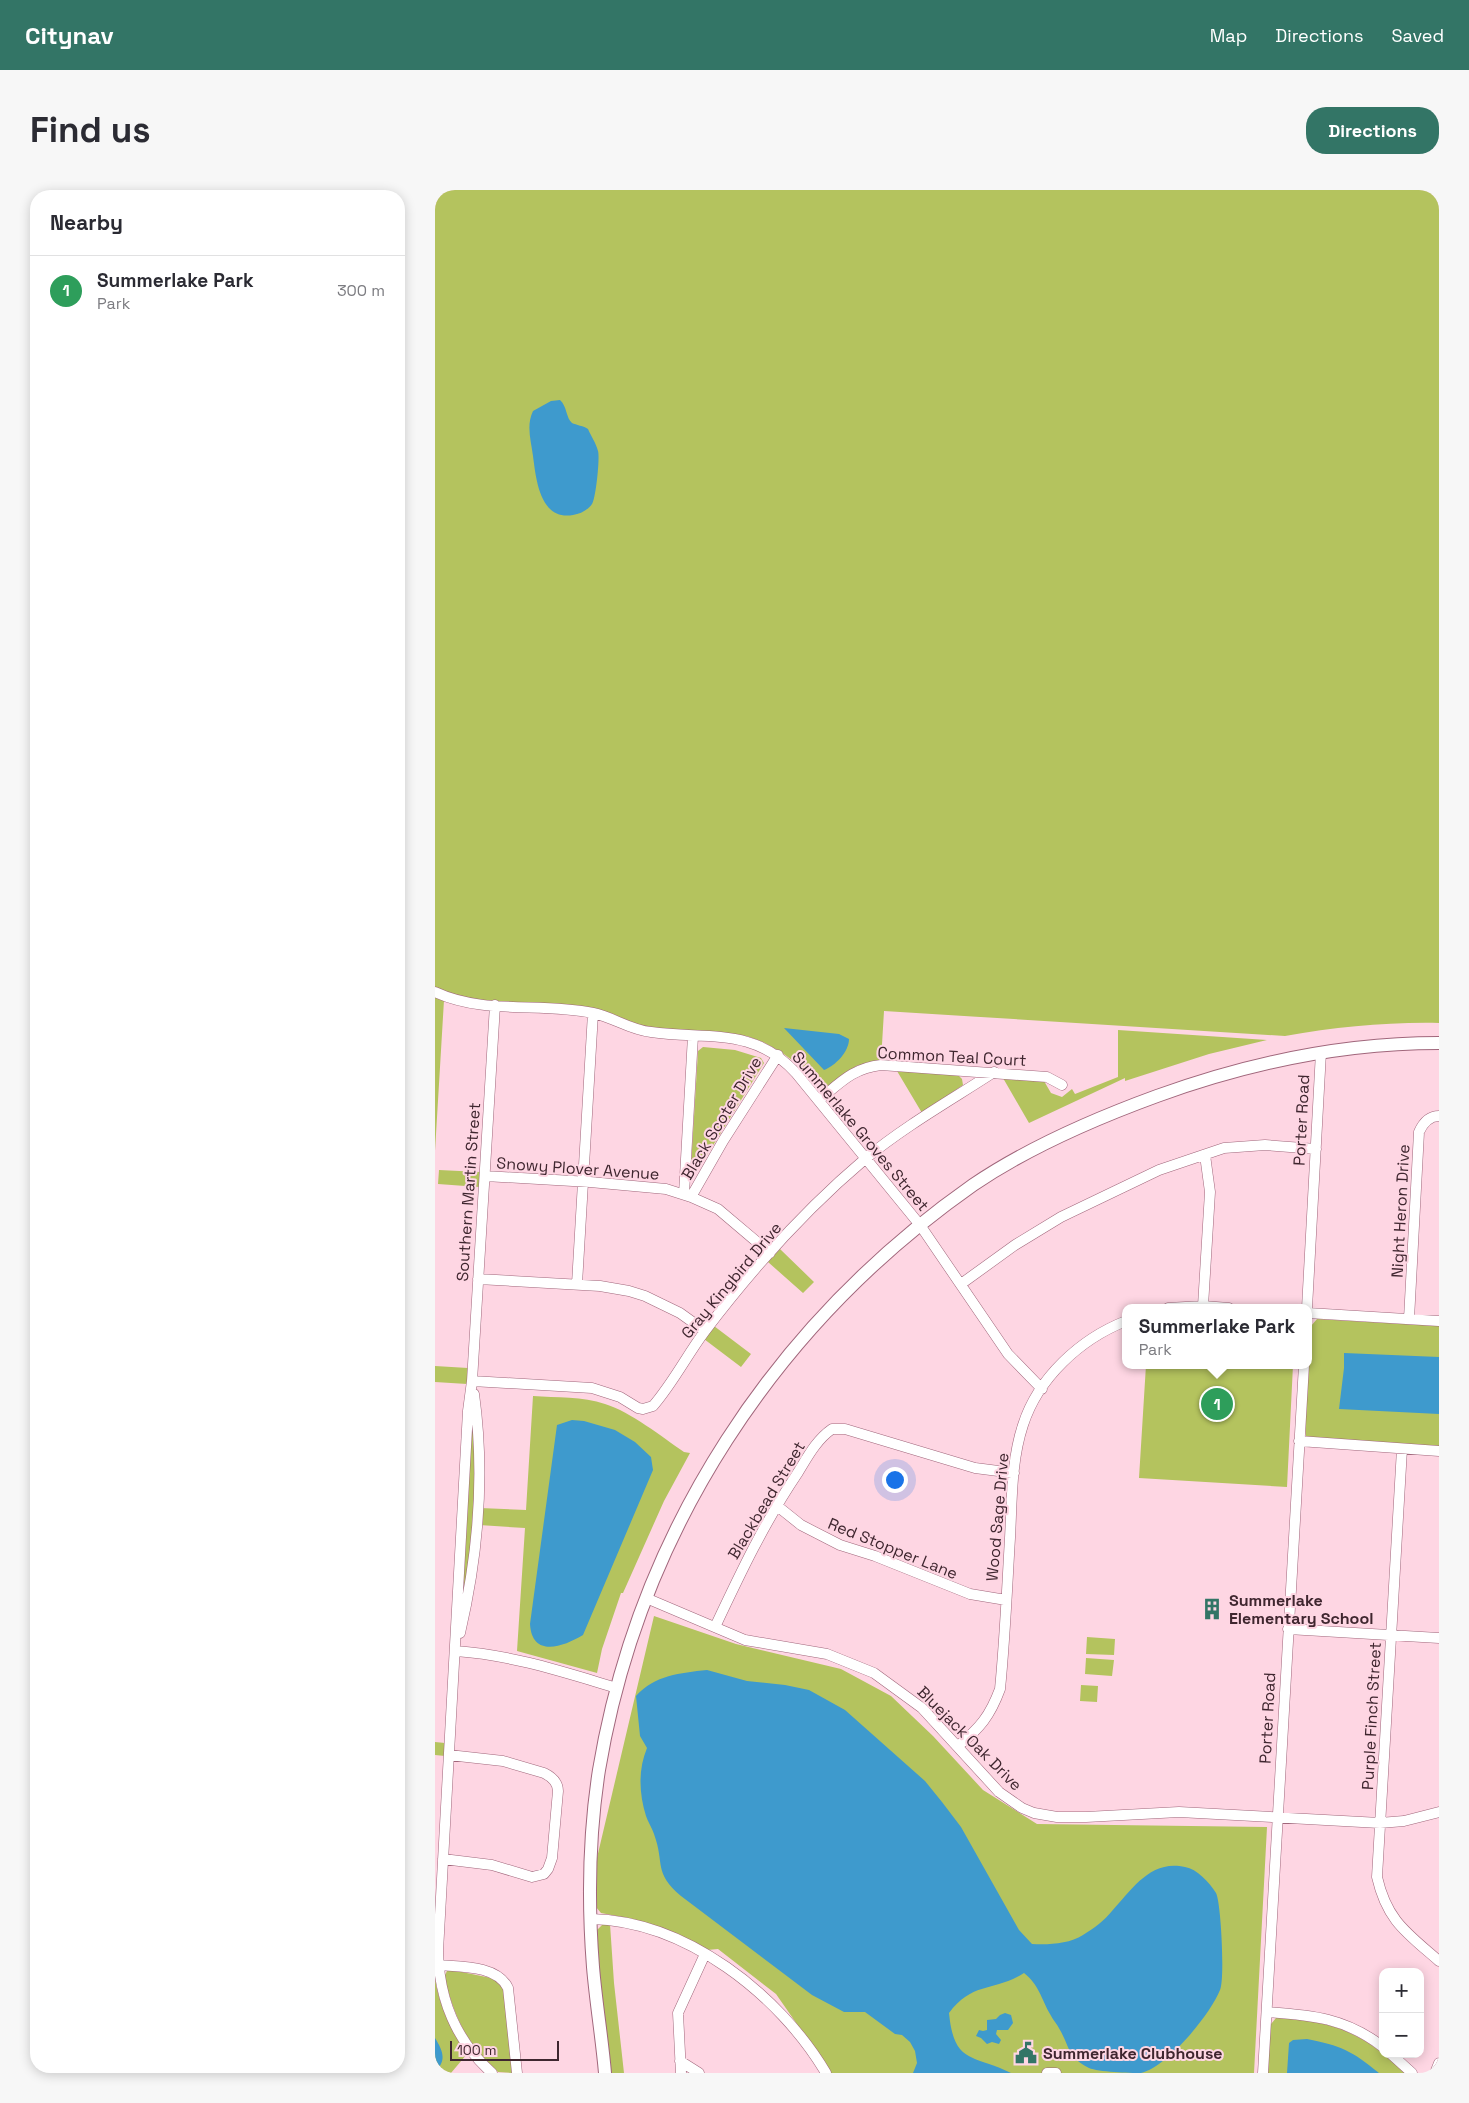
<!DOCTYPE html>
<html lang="en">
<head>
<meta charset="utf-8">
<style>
	:root { --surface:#fff; --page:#f7f7f7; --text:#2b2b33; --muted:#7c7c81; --line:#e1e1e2; --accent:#337566 }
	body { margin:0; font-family:"Space Grotesk",sans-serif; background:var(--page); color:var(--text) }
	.controls { position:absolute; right:15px; bottom:15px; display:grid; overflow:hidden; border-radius:10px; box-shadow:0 2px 12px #0003 }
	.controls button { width:45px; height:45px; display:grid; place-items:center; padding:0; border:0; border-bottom:1px solid var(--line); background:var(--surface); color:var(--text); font:25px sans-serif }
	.scale { position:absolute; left:15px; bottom:12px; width:109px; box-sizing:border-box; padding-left:5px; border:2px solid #3f262f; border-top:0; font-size:14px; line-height:18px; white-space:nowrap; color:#3f262f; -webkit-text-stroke:4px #fed6e3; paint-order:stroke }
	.you { position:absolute; left:459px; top:1289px; width:18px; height:18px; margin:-12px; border:4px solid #fff; border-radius:50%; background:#1a73e8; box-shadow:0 0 0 8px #1a73e833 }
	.badge { display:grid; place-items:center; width:32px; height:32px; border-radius:50%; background:var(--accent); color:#fff; font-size:16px; font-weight:700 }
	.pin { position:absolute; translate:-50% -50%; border:2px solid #fff; box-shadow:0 1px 5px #0006 }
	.popup { position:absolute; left:687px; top:1114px; width:190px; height:65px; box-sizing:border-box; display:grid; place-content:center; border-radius:10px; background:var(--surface); filter:drop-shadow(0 1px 4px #0005); font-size:16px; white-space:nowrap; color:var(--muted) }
	.popup b { font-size:19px; color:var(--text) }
	.popup::after { content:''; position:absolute; left:50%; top:100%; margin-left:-10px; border:10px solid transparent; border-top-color:var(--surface) }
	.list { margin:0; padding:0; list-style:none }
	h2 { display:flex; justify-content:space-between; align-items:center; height:65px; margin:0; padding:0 20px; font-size:21px }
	h2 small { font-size:16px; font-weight:400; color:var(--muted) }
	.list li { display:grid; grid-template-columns:32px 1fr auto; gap:15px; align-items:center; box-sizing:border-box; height:70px; padding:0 20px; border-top:1px solid var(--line) }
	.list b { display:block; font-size:19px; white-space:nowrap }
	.list p { margin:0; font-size:16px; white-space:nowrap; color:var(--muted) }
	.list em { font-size:16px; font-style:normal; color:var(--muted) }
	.map { position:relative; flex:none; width:1004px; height:1883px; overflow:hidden; border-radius:20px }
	header { display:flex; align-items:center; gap:30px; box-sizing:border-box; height:70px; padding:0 25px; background:var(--accent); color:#fff }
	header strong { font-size:24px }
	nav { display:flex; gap:28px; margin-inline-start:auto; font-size:18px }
	.intro { display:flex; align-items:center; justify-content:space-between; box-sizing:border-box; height:120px; padding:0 30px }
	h1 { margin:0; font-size:35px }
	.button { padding:12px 22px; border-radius:20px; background:var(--accent); color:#fff; font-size:18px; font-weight:700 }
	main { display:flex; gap:30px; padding:0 30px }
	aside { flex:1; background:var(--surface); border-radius:20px; box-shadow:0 2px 12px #0003 }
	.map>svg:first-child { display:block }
</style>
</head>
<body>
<header>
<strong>Citynav</strong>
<nav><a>Map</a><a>Directions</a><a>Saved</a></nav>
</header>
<div class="intro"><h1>Find us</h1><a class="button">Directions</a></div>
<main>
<aside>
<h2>Nearby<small></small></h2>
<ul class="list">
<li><span class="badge" style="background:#2e9e5b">1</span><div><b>Summerlake Park</b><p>Park</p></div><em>300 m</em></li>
</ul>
</aside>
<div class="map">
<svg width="1004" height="1883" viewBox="0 0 1004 1883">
	<rect width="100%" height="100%" fill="#fed6e3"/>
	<path fill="#b4c35e" d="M0,0H1004V833C952,832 902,837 850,846L449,821L446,871L421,876L389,900L382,898L361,873L346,862L330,853L312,846L222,839L120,815L44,810H9L0,961Z
		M683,840L832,850L774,864L690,891V888L594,933L568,888L609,891L616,903L627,907L637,899L640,904L683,887Z
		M268,857L300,860L326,868L329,873L264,978L260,981L256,976L263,861Z
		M462,881L523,885L527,889L528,895L487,923Z
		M4,980L45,982L44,997L3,994Z
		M345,1059L379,1092L368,1103L333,1072Z
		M882,1129L1004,1136V1256L874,1249L871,1246L870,1238L876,1136Z
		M279,1136L316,1164L306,1177L269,1149Z
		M711,1175H858L852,1297L704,1288Z
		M0,1176L33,1178L32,1194L0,1192Z
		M98,1206C121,1208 148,1206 170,1214C196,1222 227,1247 249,1262L255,1263L229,1311L188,1403H186L167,1459L162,1483L82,1461L90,1338L44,1335L45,1318L91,1320Z
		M36,1220C46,1291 35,1361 26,1432Z
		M219,1426L301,1454L406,1479L456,1506L498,1546L548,1600L602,1634L832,1637L819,1883H396L341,1804L283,1759L272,1760L226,1739L198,1729L166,1723L161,1717V1672Z
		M652,1447L680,1449L679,1465L651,1464Z
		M651,1468L679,1470L677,1486L650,1484Z
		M646,1495L663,1496L662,1512L645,1511Z
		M0,1552L10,1553V1566L0,1565Z
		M168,1734H175L179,1793L189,1883H175L165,1807L162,1740Z
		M17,1780L61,1789L68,1797L78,1879L77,1883L63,1882C30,1851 21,1830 9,1787L12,1781Z
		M0,1789C5,1817 16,1841 32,1864L16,1883H0Z
		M841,1828C903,1831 927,1844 972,1883H832L836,1834Z"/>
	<path fill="#3e9acd" d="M125,210C132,216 131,228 137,233C141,235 149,236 153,239C156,246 161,253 163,261C165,267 161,308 157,314C153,320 145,324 138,325C105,331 101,289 98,266C96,250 91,236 98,221L116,211Z
		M349,838L404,844L414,849C414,862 400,876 389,880Z
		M909,1163L1004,1167V1224L904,1219L909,1178Z
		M137,1230L149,1231L180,1240L200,1252L216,1267L218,1280L148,1445C128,1457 97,1468 95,1434L122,1235Z
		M272,1480L312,1491L350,1495L374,1500L410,1520L490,1591L507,1612L526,1637L584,1740L597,1754C613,1755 634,1754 648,1745C658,1739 670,1730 677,1721C697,1699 716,1669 750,1677C762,1679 774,1692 781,1703C786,1712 790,1790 785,1800C775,1825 732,1877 706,1883C695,1883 663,1882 654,1878C632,1867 635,1857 625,1840C622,1834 618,1830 615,1824C606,1808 604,1795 589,1783C559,1802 538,1791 514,1823C519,1875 538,1864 576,1883H478L482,1873L480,1861L475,1852L467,1845L460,1844L430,1822H409L377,1805L246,1706C218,1682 230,1674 219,1644C217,1638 213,1632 211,1626C204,1603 203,1580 212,1558L205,1546L201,1506C220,1485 245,1483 272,1480Z
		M570,1823L576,1825L578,1833L573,1840H562L561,1844L566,1850L564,1854L557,1852L552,1854L546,1848L541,1846L544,1840L548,1841L552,1840V1830L561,1829L565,1825Z
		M0,1848C8,1861 12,1870 0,1882Z
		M872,1849C906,1856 916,1860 944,1883H852L854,1853L858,1850Z"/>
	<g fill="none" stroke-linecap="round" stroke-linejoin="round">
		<g stroke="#a0667b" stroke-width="11">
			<path id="minor" d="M0,802C49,825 106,812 158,823C178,827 195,840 216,842C272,850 318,836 361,883L485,1035L573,1164L607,1199
				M384,910C405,893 418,878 446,875L612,887L627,895
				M50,986L155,992L231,999L256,1007L283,1019L335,1063
				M249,1004L258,846
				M256,1007L288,951L343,865
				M43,1089L165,1096L194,1101L210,1106L245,1123L270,1141
				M142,1094L158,823
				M526,1094L580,1055L626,1027L724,980L789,958L830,955L881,959
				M768,1116L775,1002L770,965
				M733,1118L768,1116L794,1118
				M872,1118L886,862
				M873,1123L1004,1131
				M974,1129L984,942C988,933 994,926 1004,926
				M37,1191L157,1198L185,1207L203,1218L208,1219L218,1216C238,1193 252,1165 270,1141C317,1079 371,1019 430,969C470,936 516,910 559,882
				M864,1251L1004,1261
				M967,1259L942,1687C952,1731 972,1743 1004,1771
				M341,1315L366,1335L405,1355L440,1366L535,1404L571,1410
				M211,1408L310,1450L392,1464L439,1483L487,1518L564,1602L587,1618L599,1623L622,1627H651L744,1622L945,1633L969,1631L1004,1622
				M280,1437C305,1384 329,1333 362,1284C372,1268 381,1250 397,1239H410L540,1278L579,1283
				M853,1439L1004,1448
				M25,1443C43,1366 50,1283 39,1204
				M21,1461C77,1465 128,1482 182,1498
				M523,1556C545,1538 555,1526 565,1499C570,1449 572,1398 575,1348C577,1311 576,1271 588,1235C603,1188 645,1149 691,1131
				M8,1669L57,1675L97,1687L109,1684L113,1679L117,1668L123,1601C123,1592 117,1587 109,1583L68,1571L14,1565
				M156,1729C251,1731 344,1804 391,1883
				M3,1775C25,1777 62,1775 73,1798L82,1883
				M832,1822C877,1825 911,1828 948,1857
				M956,1864L977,1883
				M245,1871L264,1883
				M57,1883C21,1851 4,1808 3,1761L33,1221L37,1191L60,815
				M246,1883L243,1823L270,1764
				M612,1883H621
				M828,1883L869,1175
				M1000,1883L1004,1873"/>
		</g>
		<g stroke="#a0667b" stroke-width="14">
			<path id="major" d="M170,1883C167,1848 161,1813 158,1777C153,1713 154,1644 164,1580C204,1341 340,1134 538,995C594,957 659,929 722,906C813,873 907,853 1004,853"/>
		</g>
		<use href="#minor" stroke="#fff" stroke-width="10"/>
		<use href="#major" stroke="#fff" stroke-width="12"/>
	</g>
	<defs>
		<g id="building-bare" transform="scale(1.725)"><path d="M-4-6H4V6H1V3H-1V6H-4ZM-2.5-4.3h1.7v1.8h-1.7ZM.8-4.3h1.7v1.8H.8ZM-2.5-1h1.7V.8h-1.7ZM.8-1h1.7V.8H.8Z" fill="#337566" stroke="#fed6e3" stroke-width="2.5" paint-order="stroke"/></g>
		<g id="civic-bare" transform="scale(1.725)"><path d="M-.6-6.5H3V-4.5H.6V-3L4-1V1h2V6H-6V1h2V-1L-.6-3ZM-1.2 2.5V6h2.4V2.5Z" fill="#337566" stroke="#fed6e3" stroke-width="2.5" paint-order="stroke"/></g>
	</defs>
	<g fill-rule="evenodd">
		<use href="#building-bare" x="777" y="1419"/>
		<use href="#civic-bare" x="591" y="1863"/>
	</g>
	<g text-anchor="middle" stroke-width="4" stroke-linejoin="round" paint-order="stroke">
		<g font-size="16" fill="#3f262f" stroke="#fed6e3">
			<text transform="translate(517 866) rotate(3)" y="6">Common Teal Court</text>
			<text transform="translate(286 928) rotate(-59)" y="6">Black Scoter Drive</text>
			<text transform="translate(866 930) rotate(-87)" y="6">Porter Road</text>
			<text transform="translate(426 941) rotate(50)" y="6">Summerlake Groves Street</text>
			<text transform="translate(143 978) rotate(4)" y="6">Snowy Plover Avenue</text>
			<text transform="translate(33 1002) rotate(-86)" y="6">Southern Martin Street</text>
			<text transform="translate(965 1021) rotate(-87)" y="6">Night Heron Drive</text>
			<text transform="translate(296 1090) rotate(-50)" y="6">Gray Kingbird Drive</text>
			<text transform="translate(331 1310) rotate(-59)" y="6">Blackbead Street</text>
			<text transform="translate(562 1327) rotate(-85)" y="6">Wood Sage Drive</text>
			<text transform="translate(458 1358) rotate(22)" y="6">Red Stopper Lane</text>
			<text transform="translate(936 1526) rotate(-87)" y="6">Purple Finch Street</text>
			<text transform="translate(832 1528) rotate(-87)" y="6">Porter Road</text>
			<text transform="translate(535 1548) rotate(45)" y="6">Bluejack Oak Drive</text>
		</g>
		<g font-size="16" font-weight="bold" fill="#3f262f" stroke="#fed6e3" text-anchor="start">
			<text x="794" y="1416">Summerlake<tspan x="794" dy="18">Elementary School</tspan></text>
			<text x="608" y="1869">Summerlake Clubhouse</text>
		</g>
	</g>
</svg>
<div class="controls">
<button>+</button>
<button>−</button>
</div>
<div class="scale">100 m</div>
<div class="you"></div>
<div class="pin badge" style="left:782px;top:1214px;background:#2e9e5b">1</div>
<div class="popup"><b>Summerlake Park</b>Park</div>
</div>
</main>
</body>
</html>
